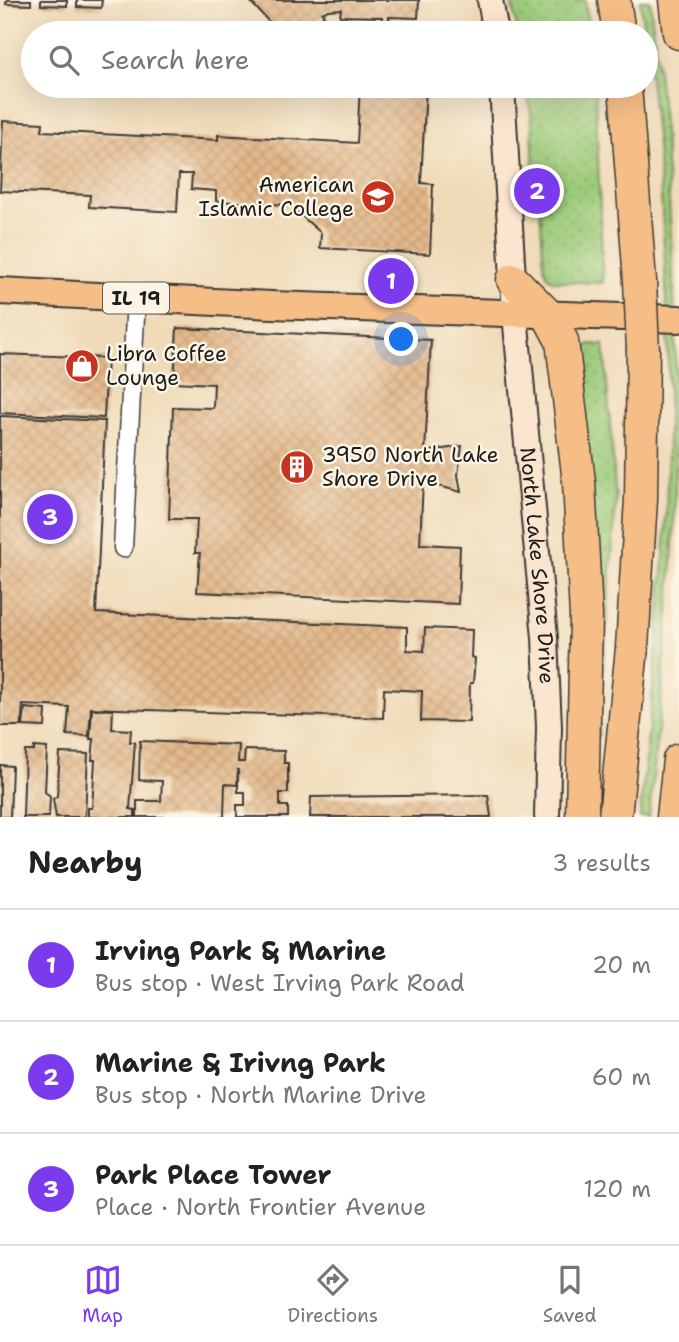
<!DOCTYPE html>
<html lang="en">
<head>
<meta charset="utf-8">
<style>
	:root { --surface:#fff; --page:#f6f6f6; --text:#222; --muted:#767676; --line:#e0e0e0; --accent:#7c3aed }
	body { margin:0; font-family:"Shantell Sans",sans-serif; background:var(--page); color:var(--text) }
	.you { position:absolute; left:402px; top:340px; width:24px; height:24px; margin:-18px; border:5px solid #fff; border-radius:50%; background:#1a73e8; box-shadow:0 0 0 10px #1a73e833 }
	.badge { display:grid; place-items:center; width:46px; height:46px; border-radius:50%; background:var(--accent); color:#fff; font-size:23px; font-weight:700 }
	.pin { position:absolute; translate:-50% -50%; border:4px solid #fff; box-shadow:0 2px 7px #0006 }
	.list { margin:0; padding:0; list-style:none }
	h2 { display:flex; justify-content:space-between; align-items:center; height:91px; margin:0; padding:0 28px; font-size:30px }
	h2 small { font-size:23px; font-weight:400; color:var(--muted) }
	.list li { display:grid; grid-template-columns:46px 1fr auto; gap:21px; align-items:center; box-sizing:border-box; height:112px; padding:0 28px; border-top:2px solid var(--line) }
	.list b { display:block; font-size:26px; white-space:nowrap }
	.list p { margin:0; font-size:23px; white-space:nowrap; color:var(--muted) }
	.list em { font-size:23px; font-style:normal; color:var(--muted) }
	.icon { flex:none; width:38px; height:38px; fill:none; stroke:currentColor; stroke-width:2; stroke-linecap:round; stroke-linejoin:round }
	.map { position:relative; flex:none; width:679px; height:817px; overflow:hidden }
	.search { position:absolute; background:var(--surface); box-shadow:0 7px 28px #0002; left:21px; right:21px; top:21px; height:77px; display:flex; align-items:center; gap:18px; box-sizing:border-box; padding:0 24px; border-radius:38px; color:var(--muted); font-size:26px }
	.sheet { height:427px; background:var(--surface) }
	nav { display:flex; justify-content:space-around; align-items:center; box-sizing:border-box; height:98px; border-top:2px solid var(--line); background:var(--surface); font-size:19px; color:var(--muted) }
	nav a { display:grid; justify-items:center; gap:4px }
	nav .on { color:var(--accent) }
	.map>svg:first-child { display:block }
</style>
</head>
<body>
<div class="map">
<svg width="679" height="817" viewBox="0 0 679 817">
	<defs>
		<pattern id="grass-dots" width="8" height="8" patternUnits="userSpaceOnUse" patternTransform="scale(1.75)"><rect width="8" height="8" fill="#9cca79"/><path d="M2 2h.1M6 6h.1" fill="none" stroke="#86ad68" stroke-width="1.8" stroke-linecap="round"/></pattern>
		<pattern id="building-cross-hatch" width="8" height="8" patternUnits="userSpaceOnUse" patternTransform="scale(1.75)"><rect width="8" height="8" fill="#e3b88a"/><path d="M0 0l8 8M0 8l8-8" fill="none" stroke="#c29e76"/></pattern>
	</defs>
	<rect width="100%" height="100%" fill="#fcf5e5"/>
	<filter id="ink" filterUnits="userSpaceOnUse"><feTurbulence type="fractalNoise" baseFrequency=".0143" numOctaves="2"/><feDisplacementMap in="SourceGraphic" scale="14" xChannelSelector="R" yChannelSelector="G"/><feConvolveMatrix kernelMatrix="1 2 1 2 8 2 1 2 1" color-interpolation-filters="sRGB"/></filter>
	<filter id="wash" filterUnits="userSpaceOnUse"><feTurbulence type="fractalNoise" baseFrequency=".00686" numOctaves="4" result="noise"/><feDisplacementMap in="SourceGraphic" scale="28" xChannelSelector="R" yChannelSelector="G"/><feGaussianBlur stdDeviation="1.57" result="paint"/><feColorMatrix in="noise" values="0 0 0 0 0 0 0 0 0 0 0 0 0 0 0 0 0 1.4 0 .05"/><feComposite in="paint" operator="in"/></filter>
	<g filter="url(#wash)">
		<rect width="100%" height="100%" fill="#f0dbb9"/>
		<path fill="url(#grass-dots)" stroke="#5c734a" stroke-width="2" d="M511,0H585L589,33H518Z
			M640,0H650C670,161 679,323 675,485C673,596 660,707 649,817H640C649,717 662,617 666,516C673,344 664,169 640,0Z
			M527,86H595L603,283L554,281L548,277L544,267L540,208L548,207L547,186L534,185L532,120Z
			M592,344L604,345L616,500L598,738L578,348Z"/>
		<g id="blocks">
			<path fill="url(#building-cross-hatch)" d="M7,0H31V5L6,4Z
				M41,0H67V6L41,5Z
				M77,0H102L101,8L77,7Z
				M249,0H419L418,18L389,17L388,33H379L381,31L382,17L340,16L341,9L328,10L322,13L324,15L307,31L305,28L299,33H279Z
				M360,86H426L421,183L433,184L430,254L320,248L321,233L289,205L216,201V191L191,189L192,174H179L177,212L89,207L90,195L0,191L3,121L43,123L42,131L218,140V135L357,143Z
				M540,193H545V206H541Z
				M177,328L431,340L425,452L462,446L458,475L461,492L423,482L420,544L460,546L458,604L197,592L200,553H195L197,519H169L173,407L213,408L214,384L174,382Z
				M0,354L107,358L104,418L0,413Z
				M0,416L105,421L96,613L407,627V650L424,651L425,628L472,630L471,657L475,658L473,683H470L469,722L421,721L422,691L384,689L383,718L91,708L89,736L67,735L69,707L23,705L21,726H0Z
				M25,708L46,710L45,727L23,726Z
				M92,709L113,710L112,729L131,730L130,742H135L130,809L135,810V817H88V808H92L95,760H92L94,739H90Z
				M140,741L239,745L238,762H244L245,750L284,751V763H288V793H280V806H288V817H237V805H245V792H238V769L237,785L225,784L224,817H137V801H161L162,781L139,780Z
				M34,747L47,748L45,792L50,796L49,817H23L25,751H34Z
				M60,753L88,754L85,817H56L53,799L57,796Z
				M0,765L12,766L10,817H0Z
				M488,795L491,817H310L311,797Z"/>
		</g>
	</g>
	<g filter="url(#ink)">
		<use href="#blocks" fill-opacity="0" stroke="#3c3934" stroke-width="2"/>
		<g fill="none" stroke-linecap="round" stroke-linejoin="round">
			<g stroke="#3c3934" stroke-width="21">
				<path id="street" d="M123,548L136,298"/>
			</g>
			<g stroke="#3c3934" stroke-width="28">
				<g id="secondary">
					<path d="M490,0L496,33"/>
					<path id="s1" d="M502,86L515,314L545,638L549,727L547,817"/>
				</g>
			</g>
			<g stroke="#3c3934" stroke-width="30">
				<path id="primary" d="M0,291L272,305L679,319"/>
			</g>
			<g stroke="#3c3934" stroke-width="35">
				<path id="highway" d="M614,0L619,33
					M675,0L679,33
					M625,86L640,281
					M513,280L548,315L562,341L579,482L586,616L582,817
					M615,817L632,648L641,499L643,350
					M673,817L679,760"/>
			</g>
			<use href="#street" stroke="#fff" stroke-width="18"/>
			<use href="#secondary" stroke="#fbe5cf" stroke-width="24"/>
			<use href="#primary" stroke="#f6be87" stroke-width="26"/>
			<use href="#highway" stroke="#f6be87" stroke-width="32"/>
			<g stroke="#3c3934" stroke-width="35" stroke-linecap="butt">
				<path id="highway-bridge" d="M640,281L643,350"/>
			</g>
			<use href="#highway-bridge" stroke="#f6be87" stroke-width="32"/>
		</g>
	</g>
	<defs>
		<g id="university-disc" transform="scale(1.75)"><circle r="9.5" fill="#c8321e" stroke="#fcf5e5"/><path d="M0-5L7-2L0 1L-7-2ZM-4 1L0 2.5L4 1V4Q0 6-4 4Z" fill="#fff"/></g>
		<g id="shop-disc" transform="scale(1.75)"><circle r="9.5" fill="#c8321e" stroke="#fcf5e5"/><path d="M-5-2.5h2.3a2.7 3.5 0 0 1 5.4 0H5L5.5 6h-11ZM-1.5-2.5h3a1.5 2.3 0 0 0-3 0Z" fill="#fff"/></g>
		<g id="building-disc" transform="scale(1.75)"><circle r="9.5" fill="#c8321e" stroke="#fcf5e5"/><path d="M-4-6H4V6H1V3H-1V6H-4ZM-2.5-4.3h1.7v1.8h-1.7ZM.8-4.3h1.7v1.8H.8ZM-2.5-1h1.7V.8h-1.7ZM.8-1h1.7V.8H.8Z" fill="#fff"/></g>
	</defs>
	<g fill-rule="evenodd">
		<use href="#university-disc" x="378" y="197"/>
		<use href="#shop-disc" x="82" y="366"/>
		<use href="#building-disc" x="297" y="467"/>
	</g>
	<g text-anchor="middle" stroke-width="5" stroke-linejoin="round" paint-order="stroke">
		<rect fill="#fcf5e5" stroke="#5f5d58" stroke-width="2" x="103" y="282.5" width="66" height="31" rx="5"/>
		<g font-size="19" font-weight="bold" fill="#1c1c1c">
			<text x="136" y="305">IL 19</text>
		</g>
		<g font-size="21" fill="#1c1c1c" stroke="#fcf5e5" text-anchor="start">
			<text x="354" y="192" text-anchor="end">American<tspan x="354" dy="24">Islamic College</tspan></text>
			<text x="106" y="361">Libra Coffee<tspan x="106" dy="24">Lounge</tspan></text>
			<text x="322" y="462">3950 North Lake<tspan x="322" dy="24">Shore Drive</tspan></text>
		</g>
		<g font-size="21" fill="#1c1c1c" stroke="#fcf5e5">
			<text dy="7" stroke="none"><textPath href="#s1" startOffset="481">North Lake Shore Drive</textPath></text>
		</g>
	</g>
</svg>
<div class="you"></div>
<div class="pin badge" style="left:391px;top:281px">1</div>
<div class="pin badge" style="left:537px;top:191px">2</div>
<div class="pin badge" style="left:50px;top:517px">3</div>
<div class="search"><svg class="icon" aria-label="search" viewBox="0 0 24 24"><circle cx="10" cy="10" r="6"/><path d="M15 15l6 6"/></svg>Search here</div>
</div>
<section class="sheet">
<h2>Nearby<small>3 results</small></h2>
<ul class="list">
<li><span class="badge">1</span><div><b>Irving Park &amp; Marine</b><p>Bus stop · West Irving Park Road</p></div><em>20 m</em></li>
<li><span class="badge">2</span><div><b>Marine &amp; Irivng Park</b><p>Bus stop · North Marine Drive</p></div><em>60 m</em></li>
<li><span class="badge">3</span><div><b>Park Place Tower</b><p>Place · North Frontier Avenue</p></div><em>120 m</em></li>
</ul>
</section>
<nav>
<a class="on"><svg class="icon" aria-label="map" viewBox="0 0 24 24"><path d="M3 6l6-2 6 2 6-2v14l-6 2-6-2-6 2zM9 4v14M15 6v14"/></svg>Map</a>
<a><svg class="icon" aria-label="directions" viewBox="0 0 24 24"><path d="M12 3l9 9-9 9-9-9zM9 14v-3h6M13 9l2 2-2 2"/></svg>Directions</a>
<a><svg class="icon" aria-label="saved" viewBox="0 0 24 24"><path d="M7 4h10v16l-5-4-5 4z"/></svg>Saved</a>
</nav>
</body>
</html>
